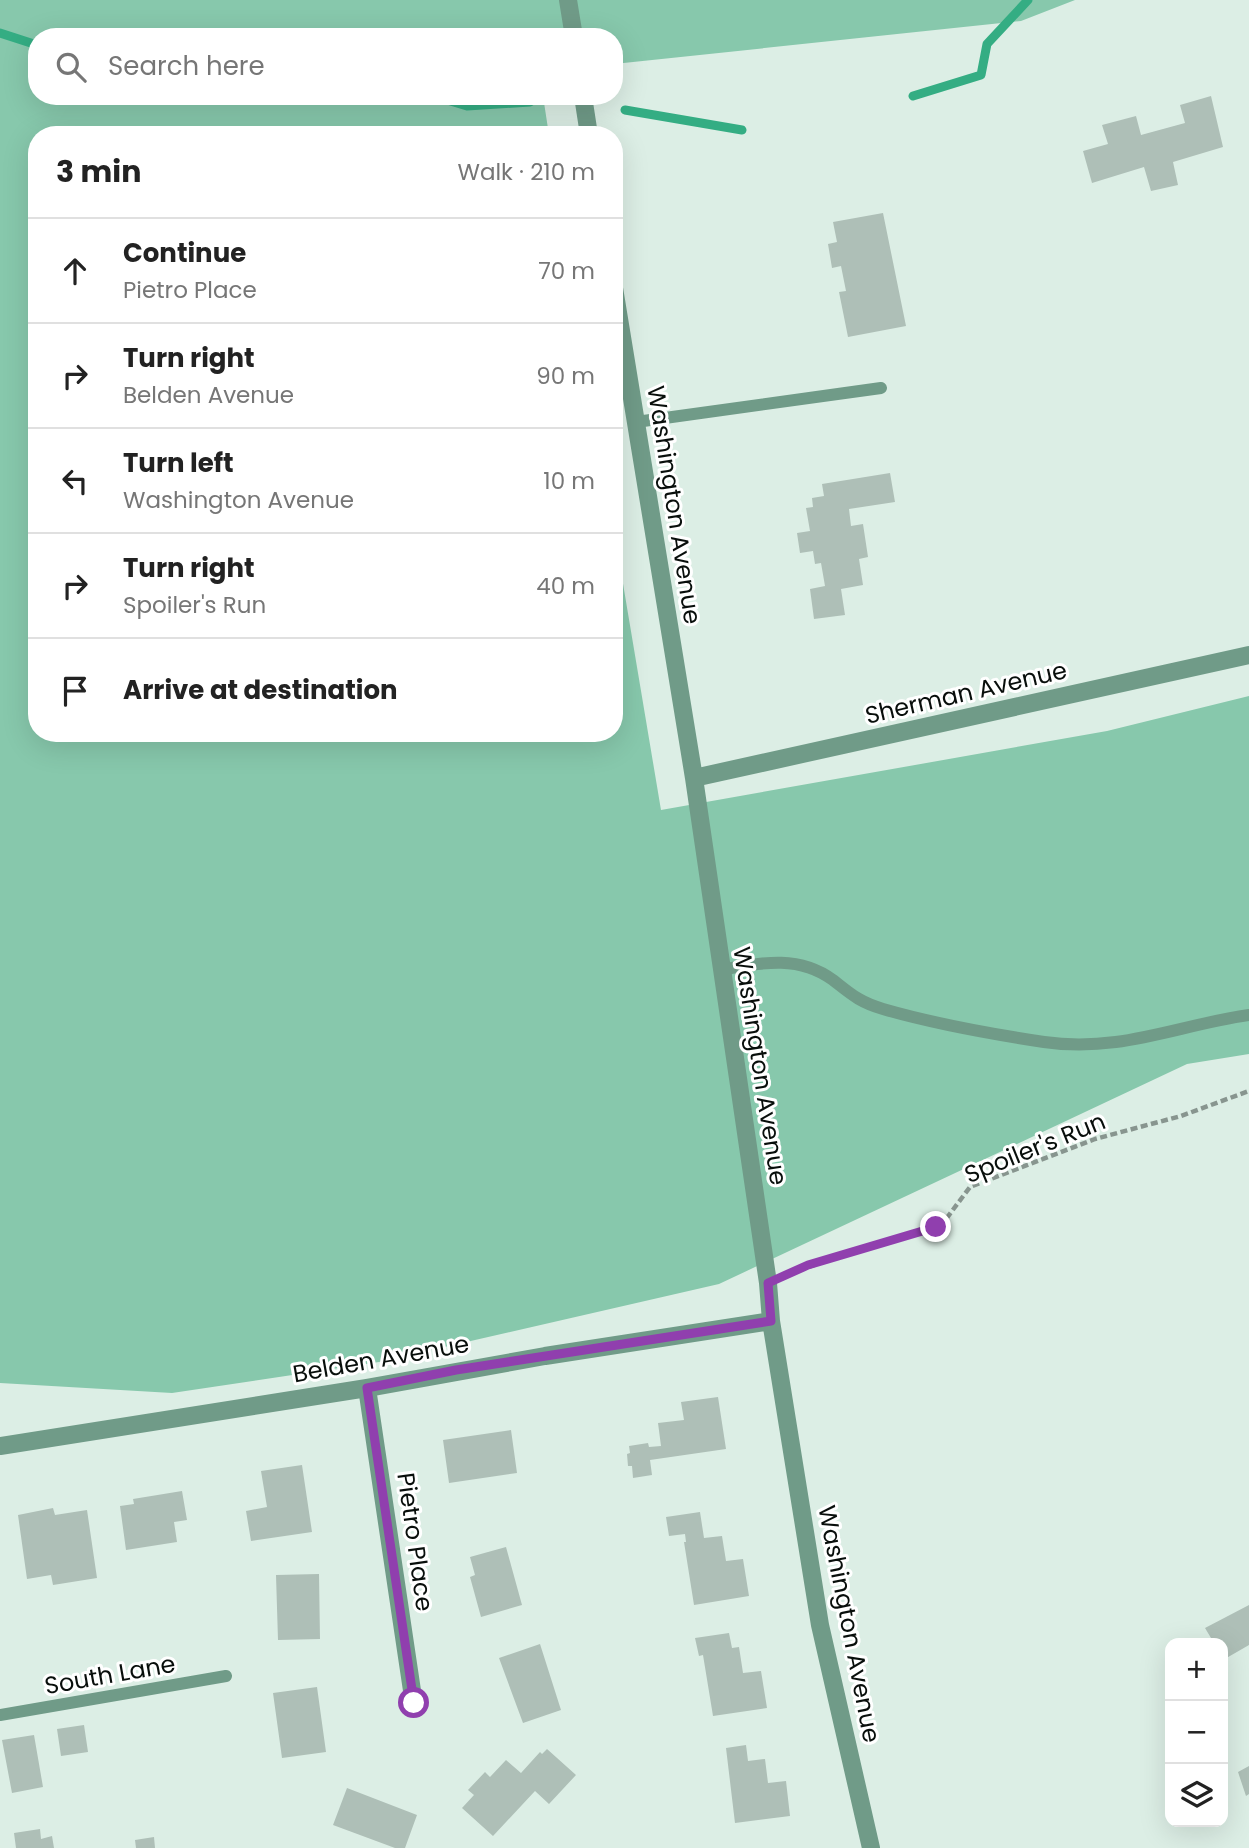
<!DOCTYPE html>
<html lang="en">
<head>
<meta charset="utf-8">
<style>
	:root { --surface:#fff; --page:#f2f2f2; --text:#222; --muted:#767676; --line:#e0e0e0 }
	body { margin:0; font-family:Poppins,sans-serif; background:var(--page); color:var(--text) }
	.controls { position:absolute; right:21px; bottom:21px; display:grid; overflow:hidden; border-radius:14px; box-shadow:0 7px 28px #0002 }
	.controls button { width:63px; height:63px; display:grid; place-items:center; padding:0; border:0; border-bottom:2px solid var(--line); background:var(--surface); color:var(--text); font:35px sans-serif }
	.stop { position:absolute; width:21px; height:21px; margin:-16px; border:5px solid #903fae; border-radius:50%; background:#fff }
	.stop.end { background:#903fae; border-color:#fff; box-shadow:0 2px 7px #0008 }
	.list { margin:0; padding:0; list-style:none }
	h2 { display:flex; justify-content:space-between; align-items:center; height:91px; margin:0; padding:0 28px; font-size:30px }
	h2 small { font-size:23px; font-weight:400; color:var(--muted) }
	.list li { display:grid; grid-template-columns:46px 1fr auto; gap:21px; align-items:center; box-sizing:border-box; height:105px; padding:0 28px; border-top:2px solid var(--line) }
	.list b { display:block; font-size:26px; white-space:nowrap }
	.list p { margin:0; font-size:23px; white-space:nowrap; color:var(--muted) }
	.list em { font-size:23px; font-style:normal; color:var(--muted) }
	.icon { flex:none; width:38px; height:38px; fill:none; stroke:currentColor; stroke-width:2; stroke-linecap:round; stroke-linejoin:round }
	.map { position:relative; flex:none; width:1249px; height:1848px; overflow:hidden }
	.search { position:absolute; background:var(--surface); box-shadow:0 7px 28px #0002; left:28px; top:28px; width:595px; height:77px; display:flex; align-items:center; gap:18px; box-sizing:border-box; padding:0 24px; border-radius:28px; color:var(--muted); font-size:26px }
	.panel { position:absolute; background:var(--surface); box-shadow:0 7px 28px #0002; left:28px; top:126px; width:595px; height:616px; border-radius:28px }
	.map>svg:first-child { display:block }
</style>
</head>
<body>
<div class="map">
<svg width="1249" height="1848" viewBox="0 0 1249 1848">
	<rect width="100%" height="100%" fill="#dceee5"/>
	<path fill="#87c8ac" d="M0,0H1075L1021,21L614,64V37H37V96H543L549,135H37V733H614V530L661,810L1107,731L1249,696V1054L1187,1064L719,1284L379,1362L172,1393L0,1383Z"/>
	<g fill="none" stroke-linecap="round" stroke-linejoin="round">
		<path stroke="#34ad83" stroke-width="9" d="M0,33L37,45
			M434,96L467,106L530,102
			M913,96L981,75L987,44L1028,0
			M625,110L742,130"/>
	</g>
	<path fill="#aebfb7" d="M1211,96L1223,147L1173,162L1178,185L1151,191L1144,167L1092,183L1083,151L1108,144L1102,125L1136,116L1141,135L1185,123L1180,105Z
		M883,213L906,326L848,337L839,292L846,291L841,266L832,268L828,244L837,242L833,222Z
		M890,473L895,502L849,509L851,526L863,524L868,557L859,559L863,585L841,589L845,615L814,619L810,589L825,586L821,563L815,564L813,551L800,553L797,533L810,531L806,508L813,507L812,498L824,496L822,484Z
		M718,1397L726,1449L650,1460L652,1475L633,1478L632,1466H628L627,1454L630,1453L629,1446L648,1443L649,1447L661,1446L658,1423L684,1420L681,1402Z
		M511,1430L517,1473L449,1483L443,1440Z
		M302,1465L312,1532L251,1541L246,1511L267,1507L261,1471Z
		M182,1491L187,1520L174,1522L177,1542L126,1550L120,1506L134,1504L133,1499Z
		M53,1508L55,1515L87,1510L97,1578L53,1585L51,1575L27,1579L18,1515Z
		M700,1512L704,1538L722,1536L726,1561L743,1559L749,1596L694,1605L684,1542H686L685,1534L669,1536L666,1517Z
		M506,1547L522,1605L481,1617L470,1577L475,1575L470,1557Z
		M319,1574L320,1639L278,1640L276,1575Z
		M1249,1605V1645L1223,1660V1643H1214L1205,1628Z
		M729,1633L732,1648L739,1647L743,1673L761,1671L767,1708L713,1716L703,1655L699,1656L695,1638Z
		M540,1644L561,1710L523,1723L499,1658Z
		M317,1687L326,1752L282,1758L273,1693Z
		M84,1725L88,1752L61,1756L57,1729Z
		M34,1735L43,1787L12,1793L2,1740Z
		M746,1745L748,1761L765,1759L768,1783L786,1781L790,1816L735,1823L726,1748Z
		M547,1749L576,1775L549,1804L535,1791L493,1836L462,1808L474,1795L468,1790L485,1772L490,1777L506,1760L521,1773L540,1752L542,1754Z
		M1249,1766V1794L1246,1796L1238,1772Z
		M347,1788L417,1815L405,1848H395L333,1825Z
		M40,1829L41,1839L52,1836L54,1848H16L14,1833Z
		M154,1837L155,1848H136L135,1840Z"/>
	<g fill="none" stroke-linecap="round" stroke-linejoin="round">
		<path stroke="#88958f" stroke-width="4.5" stroke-dasharray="7 3.5" stroke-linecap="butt" d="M789,1274L862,1248L936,1227L946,1219L970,1187L1095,1139L1181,1116L1249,1091"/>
		<path stroke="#709b88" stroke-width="12" d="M636,422L881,388
			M720,970C759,963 798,954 833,980C851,994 859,1002 883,1009C935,1024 991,1034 1044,1042C1120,1053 1178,1025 1249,1015
			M0,1715L226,1676"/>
		<path stroke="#709b88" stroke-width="18" d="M568,0L574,37
			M583,96L589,135
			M614,288L694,778L768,1283L771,1321L820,1625L871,1848
			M694,778L1249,655
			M367,1388L414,1704
			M0,1446L367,1388L545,1356L771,1321"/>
	</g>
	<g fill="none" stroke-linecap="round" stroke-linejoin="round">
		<path stroke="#903fae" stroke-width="9" d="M414,1703L367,1388L456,1370L771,1321L768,1283L808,1265L936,1227"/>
	</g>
	<g text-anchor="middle" stroke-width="6" stroke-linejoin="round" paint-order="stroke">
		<g font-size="24" fill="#080e0b" stroke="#fff">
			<text transform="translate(674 505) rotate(81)" y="8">Washington Avenue</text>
			<text transform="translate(966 693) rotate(-13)" y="8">Sherman Avenue</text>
			<text transform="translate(760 1066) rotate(81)" y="8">Washington Avenue</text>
			<text transform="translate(1035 1148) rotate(-22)" y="8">Spoiler's Run</text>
			<text transform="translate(381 1359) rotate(-10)" y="8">Belden Avenue</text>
			<text transform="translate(415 1542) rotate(82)" y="8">Pietro Place</text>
			<text transform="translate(849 1624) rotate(79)" y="8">Washington Avenue</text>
			<text transform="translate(110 1675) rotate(-10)" y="8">South Lane</text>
		</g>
	</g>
</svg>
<div class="controls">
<button>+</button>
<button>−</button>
<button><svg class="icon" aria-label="layers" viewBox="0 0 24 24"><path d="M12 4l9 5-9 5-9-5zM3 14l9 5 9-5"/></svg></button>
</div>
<div class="stop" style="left:414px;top:1703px"></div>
<div class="stop end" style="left:936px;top:1227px"></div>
<div class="search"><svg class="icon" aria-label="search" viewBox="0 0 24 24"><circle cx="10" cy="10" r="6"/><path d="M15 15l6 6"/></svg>Search here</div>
<section class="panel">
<h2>3 min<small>Walk · 210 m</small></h2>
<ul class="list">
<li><svg class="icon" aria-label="ahead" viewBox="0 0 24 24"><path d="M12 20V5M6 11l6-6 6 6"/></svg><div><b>Continue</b><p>Pietro Place</p></div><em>70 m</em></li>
<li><svg class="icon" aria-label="right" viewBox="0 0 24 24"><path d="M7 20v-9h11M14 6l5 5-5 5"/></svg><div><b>Turn right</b><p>Belden Avenue</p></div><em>90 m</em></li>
<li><svg class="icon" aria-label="left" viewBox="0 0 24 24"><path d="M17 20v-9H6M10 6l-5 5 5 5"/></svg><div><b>Turn left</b><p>Washington Avenue</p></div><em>10 m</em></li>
<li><svg class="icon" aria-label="right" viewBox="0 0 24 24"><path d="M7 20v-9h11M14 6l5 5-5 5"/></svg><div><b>Turn right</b><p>Spoiler's Run</p></div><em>40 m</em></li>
<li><svg class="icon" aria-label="arrive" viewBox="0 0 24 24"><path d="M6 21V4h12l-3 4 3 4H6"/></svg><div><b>Arrive at destination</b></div></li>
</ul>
</section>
</div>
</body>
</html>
